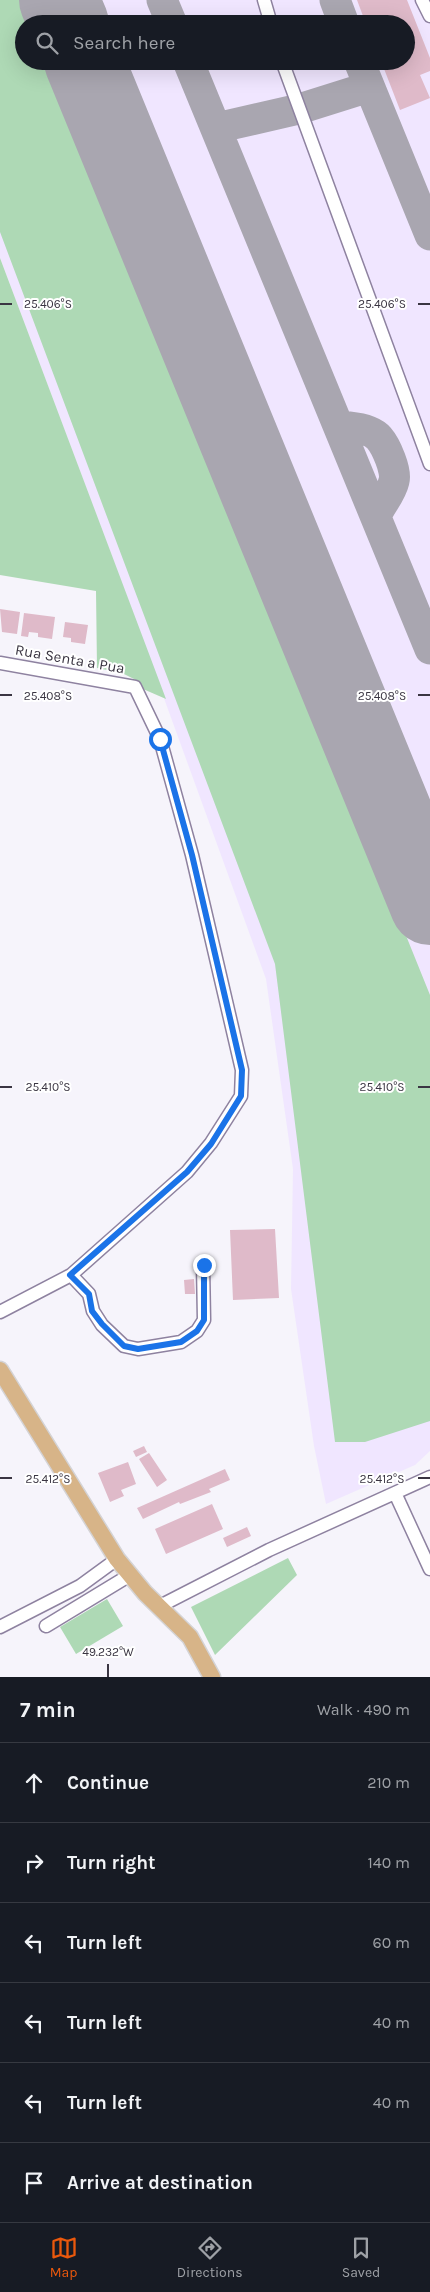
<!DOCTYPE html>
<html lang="en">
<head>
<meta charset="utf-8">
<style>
	:root { --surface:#171b24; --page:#20242c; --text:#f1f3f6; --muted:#9ea1a6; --line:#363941; --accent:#ea580c }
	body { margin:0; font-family:Karla,sans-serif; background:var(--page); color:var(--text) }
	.stop { position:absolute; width:15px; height:15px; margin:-11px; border:4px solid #1a73e8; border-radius:50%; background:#fff }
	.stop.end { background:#1a73e8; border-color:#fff; box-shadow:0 1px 5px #0008 }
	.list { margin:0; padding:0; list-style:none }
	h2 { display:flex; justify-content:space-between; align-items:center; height:65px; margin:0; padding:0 20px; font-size:21px }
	h2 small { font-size:16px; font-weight:400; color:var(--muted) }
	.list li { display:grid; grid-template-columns:32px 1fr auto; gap:15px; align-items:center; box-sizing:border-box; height:80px; padding:0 20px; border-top:1px solid var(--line) }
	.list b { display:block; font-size:19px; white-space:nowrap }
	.list em { font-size:16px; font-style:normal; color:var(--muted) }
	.icon { flex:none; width:28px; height:28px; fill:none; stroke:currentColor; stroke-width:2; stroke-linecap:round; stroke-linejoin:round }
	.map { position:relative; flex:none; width:430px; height:1677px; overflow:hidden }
	.search { position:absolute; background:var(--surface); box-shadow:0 5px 20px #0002; left:15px; right:15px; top:15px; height:55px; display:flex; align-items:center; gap:12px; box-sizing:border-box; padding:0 18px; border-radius:28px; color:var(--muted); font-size:19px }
	.sheet { height:545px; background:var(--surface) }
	nav { display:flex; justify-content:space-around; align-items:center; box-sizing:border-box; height:70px; border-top:1px solid var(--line); background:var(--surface); font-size:14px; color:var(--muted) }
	nav a { display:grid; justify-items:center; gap:2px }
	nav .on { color:var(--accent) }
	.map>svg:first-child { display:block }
</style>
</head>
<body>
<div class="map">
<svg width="430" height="1677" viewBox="0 0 430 1677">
	<rect width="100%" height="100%" fill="#f6f4fb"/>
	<path fill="#f0e6ff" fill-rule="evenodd" d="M0,0H427L430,5V1451L415,1465L326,1504L314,1446L291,1289L293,1169L266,979L125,591L0,258ZM24,24H406V61H24Z"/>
	<path fill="#aed9b5" d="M0,0H28L38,24H24V61H53L430,995V1421L365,1442H335L275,964L0,232Z
		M0,258L166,699L143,689L134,679L122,673L97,668L96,591L0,575Z
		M288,1558L297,1575L215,1655L191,1607Z
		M107,1599L123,1626L76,1654L60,1627Z"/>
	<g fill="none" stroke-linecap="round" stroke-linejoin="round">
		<path stroke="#a9a6b0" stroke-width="31" d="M162,0L172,24
			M335,0L344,24
			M71,24L72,6L74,0
			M188,61L430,649
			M359,61L430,235
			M216,128L299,109L369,87
			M344,440L349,427C359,428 372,430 379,438C386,446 397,471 394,481C391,494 381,504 376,516"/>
		<path stroke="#a9a6b0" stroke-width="80" d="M59,0L69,24
			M84,61L430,905"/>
	</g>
	<path fill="#dfbac9" d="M357,0H407L430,58V71L420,75L430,98L400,110L381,61H406V24H366Z
		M0,609L20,612L17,634L2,632Z
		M24,613L55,617L52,639L38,637V633L29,632L28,637L21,636Z
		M65,622L88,625L85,644L71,642V638L63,637Z
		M275,1229L279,1298L233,1300L230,1230Z
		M194,1279L195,1294H185L184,1280Z
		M144,1446L147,1452L136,1457L133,1451Z
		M149,1453L167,1480L157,1487L139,1459Z
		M128,1462L136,1484L121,1490L124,1496L110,1502L98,1473Z
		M225,1469L230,1480L209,1489L211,1492L180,1504L179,1502L143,1519L137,1508Z
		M212,1504L223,1529L166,1554L155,1529Z
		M247,1527L251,1536L227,1547L223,1538Z"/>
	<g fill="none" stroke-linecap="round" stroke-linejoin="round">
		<g stroke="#8e82a0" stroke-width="15">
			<path id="minor" d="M264,0L271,24
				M422,0L430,16
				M282,61L430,464
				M0,663L135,687L160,739L192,855L242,1070L241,1096L211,1143L187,1172L71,1275L0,1312
				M71,1275L89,1294L93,1311L102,1325L124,1346L138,1349L181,1342L197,1331L204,1320L203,1265
				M395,1493L430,1569
				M158,1607L269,1550L430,1477
				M46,1626L130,1575
				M0,1627L80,1586L117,1559"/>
		</g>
		<g stroke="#d4d3d5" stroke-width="19">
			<path id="major" d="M0,1370L117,1559L145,1593L190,1637L212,1677"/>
		</g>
		<use href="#minor" stroke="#fff" stroke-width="12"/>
		<use href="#major" stroke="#d7b488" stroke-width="16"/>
	</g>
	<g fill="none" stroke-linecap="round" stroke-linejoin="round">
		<path stroke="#1a73e8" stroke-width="6" d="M160,739L192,855L242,1070L241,1096L211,1144L187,1172L70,1275L89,1294L92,1311L102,1324L124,1346L138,1349L181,1342L197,1331L204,1320V1265"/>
	</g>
	<path fill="none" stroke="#3a3542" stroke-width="2" d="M0,304H12M418,304H430M0,695H12M418,695H430M0,1087H12M418,1087H430M0,1478H12M418,1478H430M108,1664V1677"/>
	<g text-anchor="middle" stroke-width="4" stroke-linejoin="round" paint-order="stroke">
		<g font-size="15" fill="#3a3542" stroke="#fff">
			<text transform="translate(70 659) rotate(10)" y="5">Rua Senta a Pua</text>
		</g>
	</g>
	<g font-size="12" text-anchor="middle" fill="#3a3542" stroke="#fff" stroke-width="4" stroke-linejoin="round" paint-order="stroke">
		<text x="48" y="308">25.406°S</text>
		<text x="382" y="308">25.406°S</text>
		<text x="48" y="700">25.408°S</text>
		<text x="382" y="700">25.408°S</text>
		<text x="48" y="1091">25.410°S</text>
		<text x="382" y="1091">25.410°S</text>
		<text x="48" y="1483">25.412°S</text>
		<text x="382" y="1483">25.412°S</text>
		<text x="108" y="1656">49.232°W</text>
	</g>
</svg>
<div class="stop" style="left:160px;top:739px"></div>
<div class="stop end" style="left:204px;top:1265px"></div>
<div class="search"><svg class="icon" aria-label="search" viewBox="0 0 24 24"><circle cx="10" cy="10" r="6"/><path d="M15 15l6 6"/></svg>Search here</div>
</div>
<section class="sheet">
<h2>7 min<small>Walk · 490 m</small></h2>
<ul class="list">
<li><svg class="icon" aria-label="ahead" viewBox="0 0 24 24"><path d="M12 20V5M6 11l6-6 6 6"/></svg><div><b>Continue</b></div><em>210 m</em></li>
<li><svg class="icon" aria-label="right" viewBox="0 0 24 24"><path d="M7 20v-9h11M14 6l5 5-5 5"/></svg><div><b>Turn right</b></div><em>140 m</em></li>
<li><svg class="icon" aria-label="left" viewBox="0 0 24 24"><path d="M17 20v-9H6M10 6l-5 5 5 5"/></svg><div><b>Turn left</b></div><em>60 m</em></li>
<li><svg class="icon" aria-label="left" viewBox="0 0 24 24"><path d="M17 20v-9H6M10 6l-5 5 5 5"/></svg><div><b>Turn left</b></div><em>40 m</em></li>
<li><svg class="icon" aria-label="left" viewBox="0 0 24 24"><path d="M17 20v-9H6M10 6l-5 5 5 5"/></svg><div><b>Turn left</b></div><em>40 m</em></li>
<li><svg class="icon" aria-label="arrive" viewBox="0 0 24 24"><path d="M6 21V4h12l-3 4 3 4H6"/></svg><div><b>Arrive at destination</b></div></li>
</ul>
</section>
<nav>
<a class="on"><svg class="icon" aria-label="map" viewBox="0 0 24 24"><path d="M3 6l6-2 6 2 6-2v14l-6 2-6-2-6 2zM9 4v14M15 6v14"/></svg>Map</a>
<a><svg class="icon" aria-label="directions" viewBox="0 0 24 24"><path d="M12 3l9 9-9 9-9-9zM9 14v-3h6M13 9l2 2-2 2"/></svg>Directions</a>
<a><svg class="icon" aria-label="saved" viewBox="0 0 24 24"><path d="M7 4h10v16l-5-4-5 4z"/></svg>Saved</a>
</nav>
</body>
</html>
